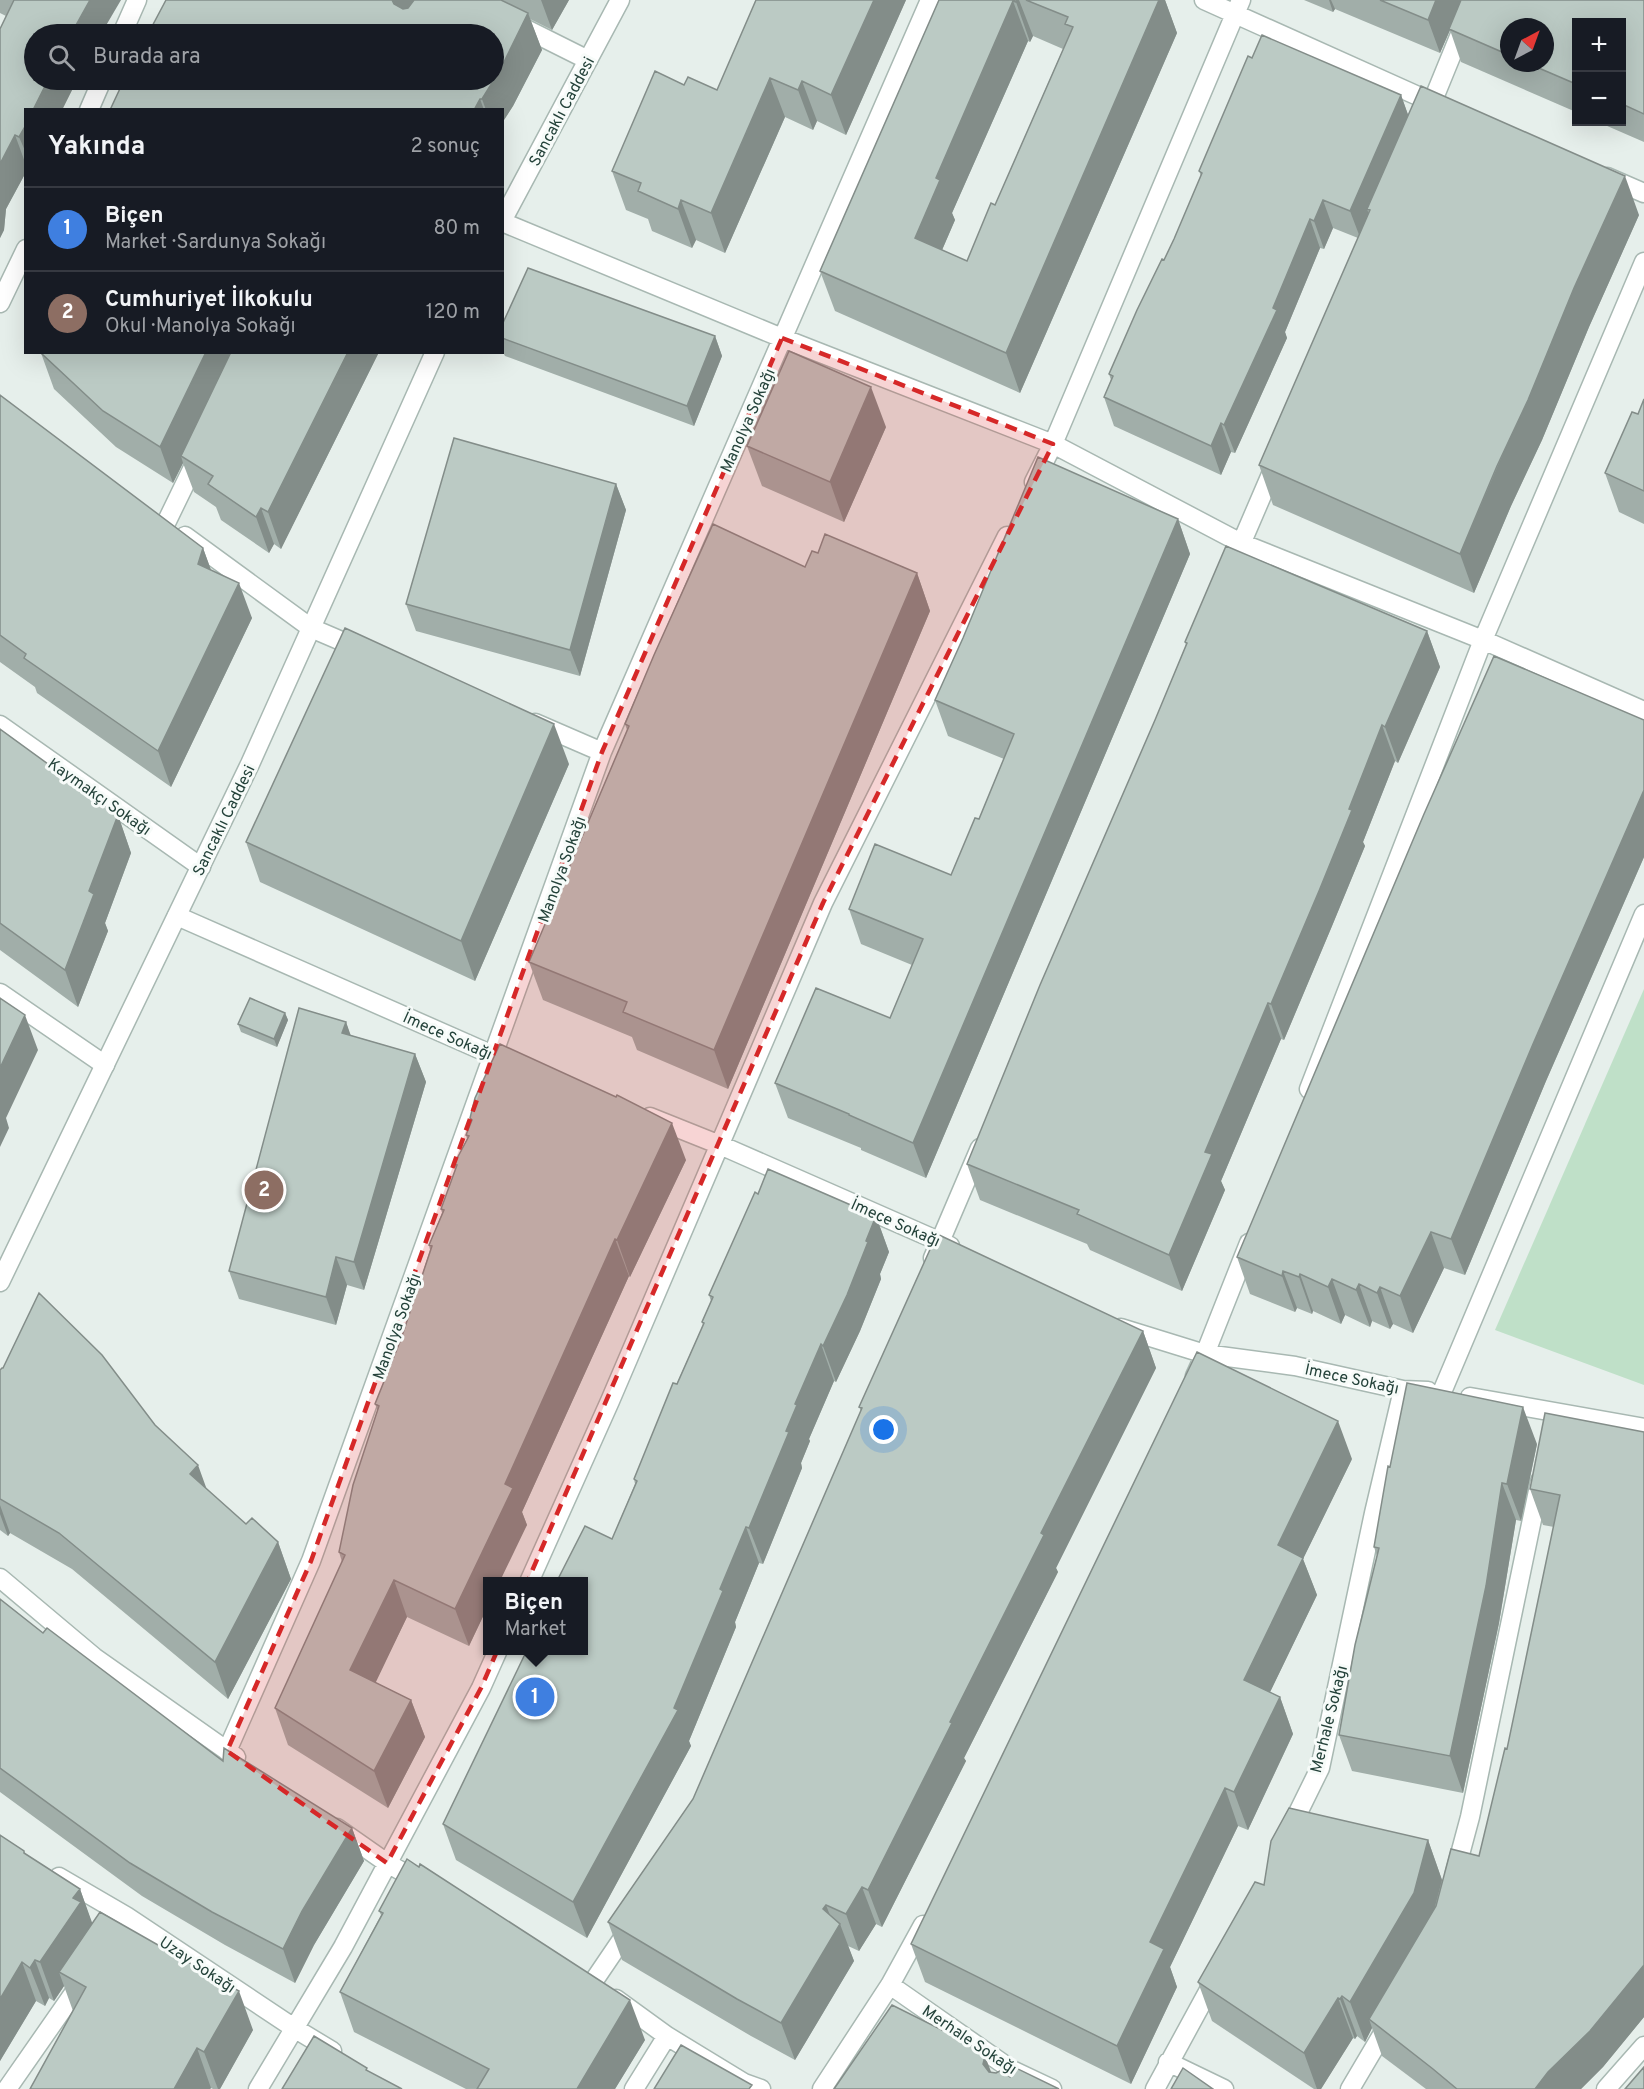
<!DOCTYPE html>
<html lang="tr">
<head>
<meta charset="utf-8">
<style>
	:root { --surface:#171b24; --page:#20242c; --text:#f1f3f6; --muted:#9ea1a6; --line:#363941; --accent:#f4845f }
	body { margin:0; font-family:Overpass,sans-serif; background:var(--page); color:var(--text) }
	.controls { position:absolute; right:18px; top:18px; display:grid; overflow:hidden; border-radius:0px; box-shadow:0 6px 24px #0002 }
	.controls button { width:54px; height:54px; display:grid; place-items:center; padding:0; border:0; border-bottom:2px solid var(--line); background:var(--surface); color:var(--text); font:30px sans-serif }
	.compass { position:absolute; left:1500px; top:18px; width:54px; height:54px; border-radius:50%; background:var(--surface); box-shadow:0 6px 24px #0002; rotate:41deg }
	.you { position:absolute; left:884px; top:1430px; width:21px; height:21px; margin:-15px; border:4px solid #fff; border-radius:50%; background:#1a73e8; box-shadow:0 0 0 9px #1a73e833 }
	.badge { display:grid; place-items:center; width:39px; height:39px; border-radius:50%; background:var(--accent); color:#fff; font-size:20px; font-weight:700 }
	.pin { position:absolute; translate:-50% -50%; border:3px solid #fff; box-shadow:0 2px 6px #0006 }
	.popup { position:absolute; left:483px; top:1577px; width:105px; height:78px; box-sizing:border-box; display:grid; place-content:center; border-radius:0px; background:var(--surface); filter:drop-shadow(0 2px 4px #0005); font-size:20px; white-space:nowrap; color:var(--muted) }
	.popup b { font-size:22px; color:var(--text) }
	.popup::after { content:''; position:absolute; left:50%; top:100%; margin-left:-12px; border:12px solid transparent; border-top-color:var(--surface) }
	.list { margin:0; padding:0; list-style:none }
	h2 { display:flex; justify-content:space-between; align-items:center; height:78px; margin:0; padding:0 24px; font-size:26px }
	h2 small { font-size:20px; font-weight:400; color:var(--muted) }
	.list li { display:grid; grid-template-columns:39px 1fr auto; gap:18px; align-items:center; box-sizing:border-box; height:84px; padding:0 24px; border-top:2px solid var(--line) }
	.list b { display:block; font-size:22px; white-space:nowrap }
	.list p { margin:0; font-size:20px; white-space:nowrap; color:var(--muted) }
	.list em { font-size:20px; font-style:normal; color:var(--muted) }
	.icon { flex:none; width:33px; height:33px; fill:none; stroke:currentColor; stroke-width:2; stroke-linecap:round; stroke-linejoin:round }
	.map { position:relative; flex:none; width:1644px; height:2089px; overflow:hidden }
	.search { position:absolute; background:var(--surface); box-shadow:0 6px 24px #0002; left:24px; top:24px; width:480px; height:66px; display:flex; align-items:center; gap:15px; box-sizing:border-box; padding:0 21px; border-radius:33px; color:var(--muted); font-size:22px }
	.panel { position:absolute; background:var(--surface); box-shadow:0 6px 24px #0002; left:24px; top:108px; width:480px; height:246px; border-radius:0px }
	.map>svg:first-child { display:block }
</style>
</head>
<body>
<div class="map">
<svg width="1644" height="2089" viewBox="0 0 1644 2089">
	<rect width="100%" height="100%" fill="#e6efeb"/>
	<path fill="#bfe0c8" d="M1644,989V1385L1495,1330Z"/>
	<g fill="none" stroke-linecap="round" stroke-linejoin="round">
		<g stroke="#a8b8b2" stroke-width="21">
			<path id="minor" d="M1204,0L1438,105
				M514,23L588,60
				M122,34L137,0
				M89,110L102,80
				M1427,115L1474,0
				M1607,177L1644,193
				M502,222L782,338L1053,444L1241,543L1483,640L1644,711
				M0,303L26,249
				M1034,482L1053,444L1241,0
				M166,523L198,457
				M185,536L311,628L360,649
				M1229,572L1275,465
				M535,723L602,752
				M0,725L201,867
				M177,916L504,1060
				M0,993L105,1065
				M1309,1089L1483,640L1644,262
				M650,1117L720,1145L950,1246
				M933,1258L980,1148
				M1121,1328L1205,1354L1295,1366L1403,1390L1428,1391
				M1195,1376L1205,1354L1249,1243
				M1442,1392L1644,914
				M1470,1397L1644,1428
				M0,1578L94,1657L236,1757
				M529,1582L610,1401L823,903L1007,536
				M227,1751L311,1561L602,752L930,0
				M337,1828L387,1863L422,1883
				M1289,1831L1320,1768L1374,1513L1403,1390
				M1455,1873L1470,1817L1540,1481
				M59,1877L126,1916L294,2028L332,2051
				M593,1982L631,1926
				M890,1985L1012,2070L1052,2089
				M616,1999L667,2036L744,2083L761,2089
				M1168,2062L1224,2089
				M7,2089L83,1980
				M258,2089L343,1947L481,1688L498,1650
				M634,2089L667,2036
				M822,2089L890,1985L923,1925
				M1155,2089L1216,1977
				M1350,2089L1389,2023
				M1606,2089L1644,2046"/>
		</g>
		<g stroke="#a8b8b2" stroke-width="21">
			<path id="tertiary" d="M502,221L620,0
				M0,1282L250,764L435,352"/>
		</g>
		<use href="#minor" stroke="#fff" stroke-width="18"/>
		<use href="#tertiary" stroke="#fff" stroke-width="18"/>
	</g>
	<path fill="#a1aea9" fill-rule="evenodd" d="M0,0H121L34,34L77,80L62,110H26V172L6,209L4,230L0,238V29L6,16L0,13Z
		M166,0H569L552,30L530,19L542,50L513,106L502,123V110H110L494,80V34H148Z
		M756,0H906L846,135L817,121L813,130L785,117L725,253L696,240L692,248L652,231L648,219L626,210L612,171L684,85L717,90Z
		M939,0H1165L1177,33L1020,393L835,311L820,271ZM1033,36L1063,49L995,205L967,261L942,250L955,220L952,213L1028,41L1030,42Z
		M1304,0H1644V142L1598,122H1622V22H1576V112L1461,62L1450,30L1440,53L1335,9L1333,12ZM1509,27L1545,63H1509Z
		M1252,58L1401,95L1408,115L1639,215L1589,327L1542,440L1511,506L1474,593L1273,505L1259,465L1358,238L1333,228L1324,249L1320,248L1285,332L1287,338L1235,453L1231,452L1221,475L1114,426L1104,397L1111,380L1109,374L1174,239L1201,176L1199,171Z
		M502,325L715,336L722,356L694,426L505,356L502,350Z
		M379,352L281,549L274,544L269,553L221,520L216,507L194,492L183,463L173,483L116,447L54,389L41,353Z
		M0,395L203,548L211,570L252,618L171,787L37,693L35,687L0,662Z
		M1644,399V524L1619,512L1605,473L1638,414Z
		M886,427L844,522L762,486L747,446Z
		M616,484L626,510L580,676L416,631L406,604Z
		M1178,519L1190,554L926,1178L861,1150V1148L788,1118L775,1083L890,1018L912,965L861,944L849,909L951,875L979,819L1004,759L948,736L935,700Z
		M818,553L917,573L930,611L728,1089L637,1050L632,1037L543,1000L529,962L627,730L625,724L805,567Z
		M1427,631L1440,667L1398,763L1395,761L1363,842L1365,846L1332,926L1284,1040L1281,1039L1221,1181L1225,1190L1182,1291L1090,1250L1087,1244L980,1200L967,1164L1155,720L1186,645L1185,642Z
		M1644,720V857L1546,1081L1465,1275L1444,1268L1413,1333L1393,1324L1390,1329L1372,1321L1370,1327L1345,1315L1341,1324L1313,1311L1312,1314L1297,1308L1295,1312L1250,1294L1237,1257Z
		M0,729L118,815L131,853L105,923L108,931L78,1007L0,950Z
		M569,764L475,981L260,882L246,842Z
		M285,1013L288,1020L277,1047L241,1032L238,1024Z
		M346,1022L350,1035L415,1054L426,1082L364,1290L347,1285L336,1325L239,1299L229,1271Z
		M470,1118L686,1160L630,1277L629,1276L522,1512L527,1525L487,1581V1608L469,1646L407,1617L375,1682L411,1700L425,1737L388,1808L288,1745L275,1708L342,1562L339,1552L378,1412L375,1404L401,1339L430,1250L429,1245L442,1213L441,1209L456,1169L454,1164L467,1139L466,1135L471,1122Z
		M758,1194L876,1216L889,1252L880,1274L881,1279L860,1331L836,1382L834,1381L809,1439L810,1441L801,1463L802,1468L763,1564L759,1563L735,1622L736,1627L689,1741L691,1746L587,1938L456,1860L443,1824L517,1672L612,1539L635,1484L634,1479L703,1325L702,1322L711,1301L709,1295Z
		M1143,1331L1156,1368L1056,1568L1058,1572L964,1758L966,1761L882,1927L876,1924L859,1951L848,1946L854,1961L795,2060L751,2036L622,1960L608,1922L693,1799L861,1411L859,1407Z
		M0,1370L155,1425L207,1490L246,1524L278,1542L291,1579L228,1699L72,1569L10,1533L8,1536L0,1530Z
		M1644,1432V2017L1603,2067L1581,2089H1426L1382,2056L1372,2028L1365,2042L1357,2036L1355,2039L1353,2038L1321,2089H1314L1212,2021L1198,1982L1264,1885L1428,1840L1442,1880L1479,1856L1507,1749L1554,1527L1543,1525L1530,1489Z
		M1537,1444L1521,1521L1516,1520L1499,1623L1463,1793L1352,1771L1339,1735L1377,1556L1374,1547Z
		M1352,1459L1303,1559L1317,1595L1270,1692L1280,1697L1293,1734L1248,1830L1238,1826L1170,1967L1177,1987L1131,2084L925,1982L911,1944Z
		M0,1599L43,1633L223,1761L352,1828L364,1861L314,1945L295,1983L225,1945L142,1896L0,1792Z
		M0,1835L24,1851L25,1854L80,1889L92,1924L253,2030L220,2089H213L211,2088L210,2089H30L73,2011L64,1986L54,2001L49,1998L45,2006L36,2001L0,2061Z
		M379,1911L645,2040L615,2089H466L354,2032L340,1992L381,1915Z"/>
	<path fill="#838d89" d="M90,0H121L101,34H71Z
		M392,0H422L405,34Z
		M541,0H569L552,30Z
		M874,0H906L846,135L831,95Z
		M1017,0H1019L1033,36L1030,42L1016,2Z
		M1159,0H1165L1177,33L1020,393L1006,353Z
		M1329,0H1331L1335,9L1333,12Z
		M1436,0H1462L1449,29L1450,30L1440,53L1428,20Z
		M1013,1L1028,41L952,213L955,220L930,278L915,238L936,178Z
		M528,13L542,50L513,106L502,123V110H486L482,99Z
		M770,78L785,117L725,253L711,213Z
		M48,80H77L62,110H33Z
		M354,80H382L367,105Z
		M802,81L817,121L813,130L798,90Z
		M1401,95L1411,123L1370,210L1367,209L1370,217L1361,240L1350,211Z
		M480,99L484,110H474Z
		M26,125V153L19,137Z
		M15,135L26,165V172L6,209L4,230L0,238V164Z
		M1625,176L1639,215L1589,327L1542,440L1511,506L1474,593L1460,554L1574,288Z
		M681,200L696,240L692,248L678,209Z
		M1323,200L1333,228L1324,249L1314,221Z
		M1310,219L1320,248L1285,332L1287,338L1235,453L1224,425Z
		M715,336L722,356L694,426L687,406Z
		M206,352H237L181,456L183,463L173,483L160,447Z
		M348,352H379L281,549L268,512Z
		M871,387L886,427L844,522L830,482Z
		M1221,423L1231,452L1221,475L1211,446Z
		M616,484L626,510L580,676L570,650Z
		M261,508L274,544L269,553L256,517Z
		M1178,519L1190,554L926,1178L913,1143Z
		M203,548L216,584L198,564Z
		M917,573L930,611L728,1089L714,1050Z
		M239,583L252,618L171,787L158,751Z
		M1427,631L1440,667L1398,763L1385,727Z
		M554,724L569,764L475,981L461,941Z
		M1382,725L1395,761L1363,842L1365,846L1332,926L1284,1040L1271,1004Z
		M1644,790V857L1546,1081L1465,1275L1451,1239L1533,1044Z
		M118,815L131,853L105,923L108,931L78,1007L65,970L89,891Z
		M1268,1003L1281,1039L1221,1181L1225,1190L1182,1291L1169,1255L1205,1152Z
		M285,1013L288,1020L277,1047L274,1039Z
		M25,1015L38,1050L6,1118L9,1128L0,1147V1068Z
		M346,1022L356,1050L342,1033Z
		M415,1054L426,1082L364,1290L354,1262Z
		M672,1123L686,1160L630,1277L617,1240Z
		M876,1216L889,1252L880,1274L881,1279L860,1331L836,1382L823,1346Z
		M1431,1232L1444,1268L1413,1333L1400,1296Z
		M615,1239L629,1276L522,1512L527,1525L500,1581H487V1608L469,1646L455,1609L505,1484Z
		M336,1257L347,1285L336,1325L326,1297Z
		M1283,1271L1297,1308L1295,1312L1282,1276Z
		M1300,1274L1313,1311L1312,1314L1299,1277Z
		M1332,1279L1345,1315L1341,1324L1328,1287Z
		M1359,1284L1372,1321L1370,1327L1356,1290Z
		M1380,1287L1393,1324L1390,1329L1377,1293Z
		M1143,1331L1156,1368L1056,1568L1058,1572L964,1758L966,1761L882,1927L868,1890L1041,1533Z
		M821,1344L834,1381L809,1439L810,1441L801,1463L802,1468L763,1564L749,1528L795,1404Z
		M1523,1407L1537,1444L1521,1521L1507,1484Z
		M1338,1421L1352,1459L1303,1559L1317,1595L1258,1717L1244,1680L1278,1545Z
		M198,1465L211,1501L190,1474Z
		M1502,1483L1516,1520L1499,1623L1463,1793L1450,1756Z
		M0,1505L10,1533L8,1536L0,1514Z
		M746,1527L759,1563L735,1622L736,1627L689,1741L691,1746L587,1938L573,1902L674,1708L720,1589Z
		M278,1542L291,1579L228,1699L215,1662Z
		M394,1580L407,1617L364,1707L350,1670Z
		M1280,1697L1293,1734L1248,1830L1234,1792Z
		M411,1700L425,1737L388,1808L374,1771Z
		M1225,1788L1238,1826L1170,1967L1177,1987L1131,2084L1117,2046L1150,1942Z
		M352,1828L364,1861L314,1945L295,1983L283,1949L302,1911Z
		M1428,1840L1442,1880L1428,1933L1369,2019L1372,2028L1365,2042L1350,2002Z
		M862,1887L876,1924L859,1951L846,1914Z
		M80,1889L94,1928L59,1972L64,1986L54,2001L40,1962L73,1898Z
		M826,1905L836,1931L840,1924L854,1961L795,2060L781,2023L823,1909Z
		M35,1960L49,1998L45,2006L30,1968Z
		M22,1962L36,2001L0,2061V1999Z
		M1644,1965V2017L1603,2067L1581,2089H1535L1548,2072Z
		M239,1991L253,2030L220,2089H218L204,2052Z
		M1342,1996L1357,2036L1355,2039L1340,1999Z
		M1338,1998L1353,2038L1321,2089H1317L1304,2053Z
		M630,2000L645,2040L615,2089H577Z
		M197,2048L211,2088L210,2089H174Z
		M985,2056L995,2082L983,2064Z"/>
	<path fill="#bbcac4" stroke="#838d89" stroke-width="1.5" d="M14,0H90L71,34H34V80H48L33,110H26V125L19,137L15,135L0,164V29Z
		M166,0H392L394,4L403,9L408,8L414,0H501L528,13L500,70L482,99H480L474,110H110L124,80H356L358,83L364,85L370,83L372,80H494V34H384L380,33L374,34H148Z
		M756,0H874L831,95L802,81L798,90L770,78L711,213L681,200L678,209L638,191L641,183L612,171L655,71L684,85L688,77L717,90Z
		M939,0H1017L1016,2L1013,1L936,178L940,180L915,238L967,261L991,203L995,205L1073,27L1065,24L1068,17L1026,0H1159L1006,353L820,271Z
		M1380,0H1436L1428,20Z
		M1461,0H1644V114L1622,104V22H1576V84L1527,63H1545V27H1509V55L1449,29Z
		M1262,35L1401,95L1350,211L1323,200L1314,221L1310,219L1273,308L1277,310L1224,425L1221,423L1211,446L1104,397L1113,376L1109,374L1137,310L1162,259L1164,260L1174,239L1202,173L1199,171L1248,56L1252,58Z
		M1421,86L1625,176L1574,288L1528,400L1497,466L1460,554L1259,465L1370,210L1367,209Z
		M528,268L715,336L687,406L502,338V325Z
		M789,351L871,387L830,482L747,446Z
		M206,352L160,447L103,411L41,353Z
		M231,352H348L268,512L261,508L256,517L208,484L213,476L181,456Z
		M0,395L203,548L198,564L239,583L158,751L24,658L26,654L0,635Z
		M1644,399V491L1605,473L1632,412L1638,414Z
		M454,438L616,484L570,650L406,604Z
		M1038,457L1178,519L913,1143L849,1115V1114L775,1083L816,988L890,1018L923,939L849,909L875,844L951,875L975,818L979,819L1014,734L935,700L963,638Z
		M713,524L805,567L812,551L818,553L825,534L917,573L714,1050L623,1012L627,1002L529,962L629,726L625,724L654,655Z
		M1226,546L1427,631L1385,727L1382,725L1349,809L1352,810L1319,891L1271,1004L1268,1003L1205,1152L1212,1154L1169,1255L1077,1214L1079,1210L967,1164L1040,985L1155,720L1187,643L1185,642Z
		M345,628L554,724L461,941L246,842Z
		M1494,656L1644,720V790L1533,1044L1451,1239L1431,1232L1400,1296L1380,1287L1377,1293L1359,1284L1356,1290L1332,1279L1328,1287L1300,1274L1299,1277L1283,1271L1282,1276L1237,1257L1424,814Z
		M0,729L118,815L89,891L94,894L65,970L0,923Z
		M0,998L25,1015L0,1068Z
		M250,998L285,1013L274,1039L238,1024Z
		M299,1008L346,1022L342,1033L415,1054L354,1262L336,1257L326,1297L229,1271Z
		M500,1044L616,1097L617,1095L672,1123L617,1240L615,1239L505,1484L513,1488L455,1609L394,1580L350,1670L411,1700L374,1771L275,1708L345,1555L339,1552L353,1485L379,1406L375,1404L401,1339L432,1246L429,1245L444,1210L441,1209L457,1165L454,1164L469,1136L466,1135L472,1120L470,1118L475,1098Z
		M768,1169L876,1216L866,1241L868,1242L847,1295L823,1346L821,1344L795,1404L797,1405L786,1431L789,1432L749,1528L746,1527L720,1589L723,1591L674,1708L678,1710L573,1902L443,1824L527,1650H583V1581H557L585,1526L612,1539L637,1481L634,1479L673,1383L677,1384L704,1323L702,1322L713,1297L709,1295L755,1192L758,1194Z
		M937,1234L1143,1331L1041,1533L1044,1535L950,1722L952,1723L868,1890L862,1887L846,1914L826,1905L823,1909L840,1924L781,2023L737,1999L608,1922L693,1799L862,1408L859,1407Z
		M39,1293L102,1355L155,1425L198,1465L190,1474L246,1524L252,1518L278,1542L215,1662L59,1533L0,1499V1370L2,1368H3Z
		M1197,1352L1338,1421L1278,1545L1303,1558L1244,1680L1280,1697L1234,1792L1225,1788L1150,1942L1164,1949L1117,2046L911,1944Z
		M1407,1383L1523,1407L1507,1484L1502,1483L1486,1586L1450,1756L1339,1735L1355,1645L1379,1548L1374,1547L1388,1466L1390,1467Z
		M1545,1413L1644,1432V1965L1590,2031L1548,2072L1535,2089H1457L1433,2069L1369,2019L1436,1906L1451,1849L1479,1856L1505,1748L1507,1749L1560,1495L1530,1489Z
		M0,1599L43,1633L47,1628L223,1761L224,1748L352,1828L302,1911L283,1949L212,1912L130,1863L0,1768Z
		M1289,1808L1428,1840L1414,1893L1350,2002L1342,1996L1340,1999L1338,1998L1304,2053L1198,1982L1255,1882L1264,1885L1271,1841Z
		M0,1835L24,1851V1853L80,1889L73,1898L81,1902L40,1962L35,1960L30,1968L22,1962L0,1999Z
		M407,1859L419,1867L420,1864L630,2000L577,2089H477L489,2069L340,1992L383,1913L379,1911Z
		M100,1912L239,1991L204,2052L197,2048L174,2089H30L86,1987L59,1972Z
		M892,2005L974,2046L985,2056L983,2064L989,2072L996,2073L1002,2070L1010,2077L1014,2067L1059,2089H834Z
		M314,2036L367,2068L366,2070L402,2089H282Z
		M681,2045L752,2085L749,2089H654Z
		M1644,2067V2089H1625Z
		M1183,2068L1213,2089H1171Z"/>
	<path fill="#d62828" fill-opacity="0.2" stroke="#d62828" stroke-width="4.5" stroke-dasharray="12 8" stroke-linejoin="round" d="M782,338L1053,444L823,903L481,1688L387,1863L227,1751L311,1561L602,752Z"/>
	<g text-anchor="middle" stroke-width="6" stroke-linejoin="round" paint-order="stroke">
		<g font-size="16" fill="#24423a" stroke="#f7fbf9">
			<text transform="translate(561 111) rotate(-62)" y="6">Sancaklı Caddesi</text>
			<text transform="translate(747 420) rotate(-66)" y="6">Manolya Sokağı</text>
			<text transform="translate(100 796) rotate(35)" y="6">Kaymakçı Sokağı</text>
			<text transform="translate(223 820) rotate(-64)" y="6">Sancaklı Caddesi</text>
			<text transform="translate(561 869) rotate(-70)" y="6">Manolya Sokağı</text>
			<text transform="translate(448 1035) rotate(24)" y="6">İmece Sokağı</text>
			<text transform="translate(896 1222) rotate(24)" y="6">İmece Sokağı</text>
			<text transform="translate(396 1326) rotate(-70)" y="6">Manolya Sokağı</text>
			<text transform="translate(1352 1378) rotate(12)" y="6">İmece Sokağı</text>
			<text transform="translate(1328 1719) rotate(-76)" y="6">Merhale Sokağı</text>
			<text transform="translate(198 1964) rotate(34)" y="6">Uzay Sokağı</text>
			<text transform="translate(970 2039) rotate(34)" y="6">Merhale Sokağı</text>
		</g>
	</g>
</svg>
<div class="controls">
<button>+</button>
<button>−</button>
</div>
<svg class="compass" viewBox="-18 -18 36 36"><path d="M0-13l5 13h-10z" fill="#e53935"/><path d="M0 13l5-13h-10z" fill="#9ea1a6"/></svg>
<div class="you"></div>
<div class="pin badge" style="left:535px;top:1697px;background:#3f7fe0">1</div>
<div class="popup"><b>Biçen</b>Market</div>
<div class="pin badge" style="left:264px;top:1190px;background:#8d6e63">2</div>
<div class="search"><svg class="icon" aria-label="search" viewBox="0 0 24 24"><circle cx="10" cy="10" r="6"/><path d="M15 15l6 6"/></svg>Burada ara</div>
<section class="panel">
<h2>Yakında<small>2 sonuç</small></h2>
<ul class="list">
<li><span class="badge" style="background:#3f7fe0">1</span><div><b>Biçen</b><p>Market · Sardunya Sokağı</p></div><em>80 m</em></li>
<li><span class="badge" style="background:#8d6e63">2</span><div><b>Cumhuriyet İlkokulu</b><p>Okul · Manolya Sokağı</p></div><em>120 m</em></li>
</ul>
</section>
</div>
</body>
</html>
